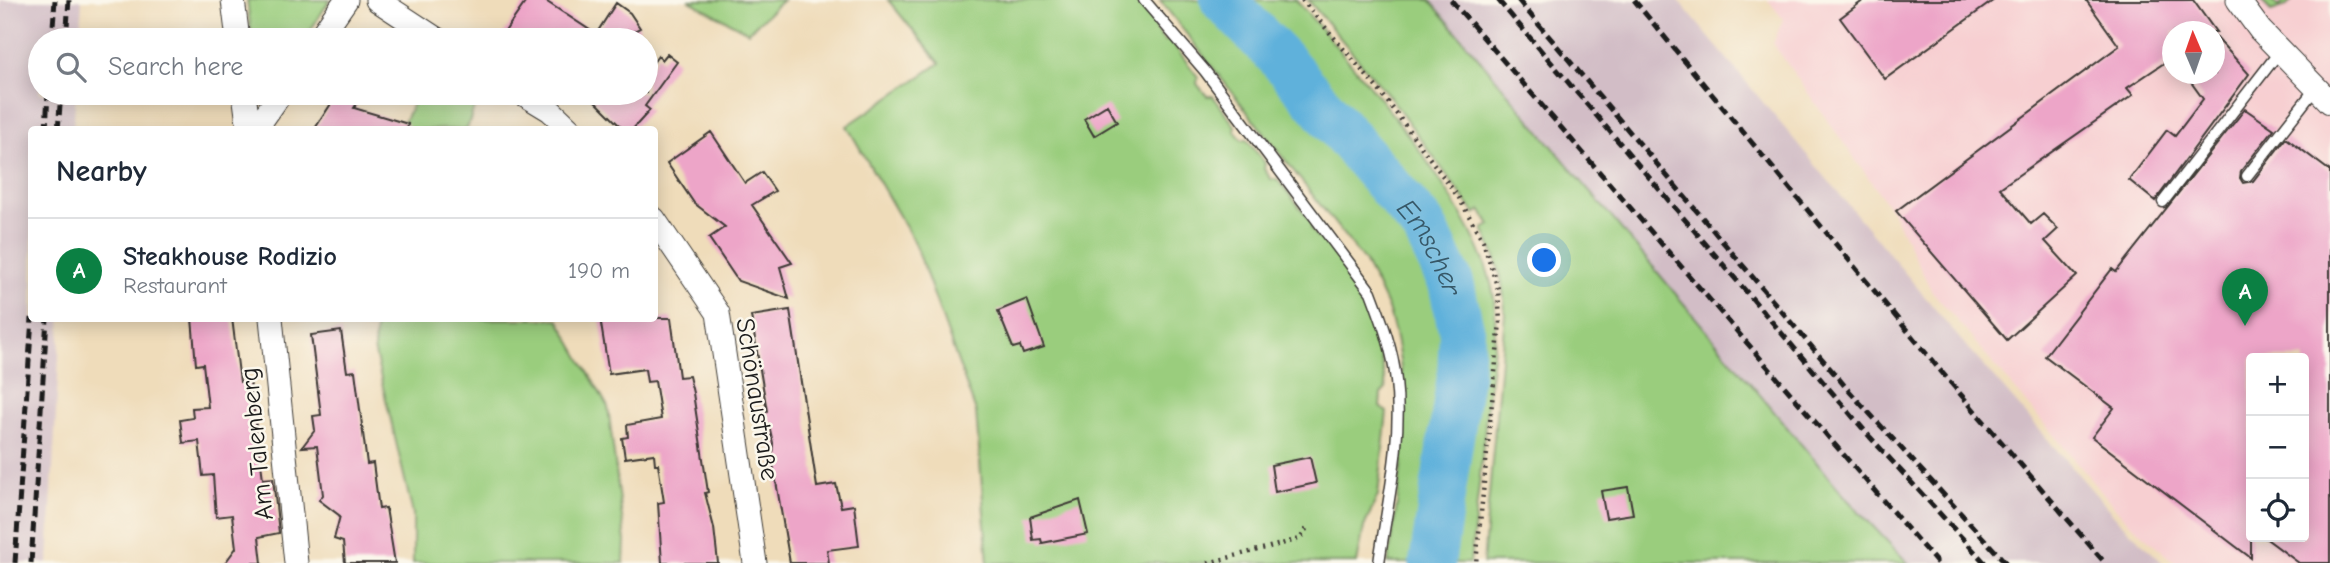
<!DOCTYPE html>
<html lang="en">
<head>
<meta charset="utf-8">
<style>
	:root { --surface:#fff; --page:#f6f6f7; --text:#1f2937; --muted:#747a83; --line:#e0e1e3; --accent:#0b8043 }
	body { margin:0; font-family:"Comic Neue",sans-serif; background:var(--page); color:var(--text) }
	.controls { position:absolute; right:21px; bottom:21px; display:grid; overflow:hidden; border-radius:7px; box-shadow:0 4px 18px #0003 }
	.controls button { width:63px; height:63px; display:grid; place-items:center; padding:0; border:0; border-bottom:2px solid var(--line); background:var(--surface); color:var(--text); font:35px sans-serif }
	.compass { position:absolute; left:2162px; top:21px; width:63px; height:63px; border-radius:50%; background:var(--surface); box-shadow:0 4px 18px #0003; rotate:358deg }
	.you { position:absolute; left:1545px; top:261px; width:24px; height:24px; margin:-18px; border:5px solid #fff; border-radius:50%; background:#1a73e8; box-shadow:0 0 0 10px #1a73e833 }
	.badge { display:grid; place-items:center; width:46px; height:46px; border-radius:50%; background:var(--accent); color:#fff; font-size:23px; font-weight:700 }
	.pin { position:absolute; translate:-50% -58px; filter:drop-shadow(0 2px 4px #0008) }
	.pin::after { content:''; position:absolute; top:37px; width:24px; height:21px; background:inherit; clip-path:polygon(0 0,100% 0,50% 100%) }
	.list { margin:0; padding:0; list-style:none }
	h2 { display:flex; justify-content:space-between; align-items:center; height:91px; margin:0; padding:0 28px; font-size:30px }
	h2 small { font-size:23px; font-weight:400; color:var(--muted) }
	.list li { display:grid; grid-template-columns:46px 1fr auto; gap:21px; align-items:center; box-sizing:border-box; height:105px; padding:0 28px; border-top:2px solid var(--line) }
	.list b { display:block; font-size:26px; white-space:nowrap }
	.list p { margin:0; font-size:23px; white-space:nowrap; color:var(--muted) }
	.list em { font-size:23px; font-style:normal; color:var(--muted) }
	.icon { flex:none; width:38px; height:38px; fill:none; stroke:currentColor; stroke-width:2; stroke-linecap:round; stroke-linejoin:round }
	.map { position:relative; flex:none; width:2330px; height:563px; overflow:hidden }
	.search { position:absolute; background:var(--surface); box-shadow:0 4px 18px #0003; left:28px; top:28px; width:630px; height:77px; display:flex; align-items:center; gap:18px; box-sizing:border-box; padding:0 24px; border-radius:38px; color:var(--muted); font-size:26px }
	.panel { position:absolute; background:var(--surface); box-shadow:0 4px 18px #0003; left:28px; top:126px; width:630px; height:196px; border-radius:7px }
	.map>svg:first-child { display:block }
</style>
</head>
<body>
<div class="map">
<svg width="2330" height="563" viewBox="0 0 2330 563">
	<rect width="100%" height="100%" fill="#fbf7ec"/>
	<filter id="ink" filterUnits="userSpaceOnUse"><feTurbulence type="fractalNoise" baseFrequency=".0143" numOctaves="2"/><feDisplacementMap in="SourceGraphic" scale="14" xChannelSelector="R" yChannelSelector="G"/><feConvolveMatrix kernelMatrix="1 2 1 2 8 2 1 2 1" color-interpolation-filters="sRGB"/></filter>
	<filter id="wash" filterUnits="userSpaceOnUse"><feTurbulence type="fractalNoise" baseFrequency=".00686" numOctaves="4" result="noise"/><feDisplacementMap in="SourceGraphic" scale="28" xChannelSelector="R" yChannelSelector="G"/><feGaussianBlur stdDeviation="1.57" result="paint"/><feColorMatrix in="noise" values="0 0 0 0 0 0 0 0 0 0 0 0 0 0 0 0 0 1.4 0 .05"/><feComposite in="paint" operator="in"/></filter>
	<g filter="url(#wash)">
		<rect width="100%" height="100%" fill="#efdcba"/>
		<path fill="#f7cfd1" fill-rule="evenodd" d="M1768,0H2330V563H2176L2123,517L1931,290L1892,211L1773,44L1783,19ZM2172,32H2214V74H2172ZM2251,358H2304V537H2251Z"/>
		<path fill="#d2bdc6" d="M0,0H82L80,40H40V93H76L73,129L32,130V318L61,319L48,563H0Z
			M1430,0H1678L1960,339L2119,521L2163,563H1908L1847,499Z"/>
		<path fill="#9acd7d" stroke="#5b744c" stroke-width="2" d="M247,0H330L304,40H252Z
			M688,0H783L748,32Z
			M888,0H1132L1140,3L1157,25L1156,30L1164,41L1170,40L1198,77L1197,84L1207,96H1213L1235,126V131L1242,140H1247L1265,163L1264,169L1271,179H1277L1312,222L1311,229L1318,238H1324C1362,287 1378,327 1386,389L1381,394L1380,407L1387,412L1378,495L1364,527L1357,563H988L976,412L915,243L847,126L940,63Z
			M1160,0H1296C1356,68 1482,210 1494,298C1498,329 1492,363 1488,394C1483,450 1477,507 1470,563H1388C1402,479 1415,391 1388,309C1382,293 1372,277 1364,261Z
			M1308,0H1430L1847,499L1908,563H1483L1505,314C1504,282 1497,257 1483,229L1490,225L1481,210L1475,214L1390,97Z
			M2260,0H2270L2279,7L2285,0H2292L2287,6L2271,11Z
			M418,93H469L477,99L467,129L400,130Z
			M376,319H558L608,407L625,541L624,563H413V514L374,349Z"/>
		<g fill="none" stroke-linecap="round" stroke-linejoin="round">
			<path stroke="#5fb1db" stroke-width="46" id="s1" d="M1223,0L1280,58L1424,227L1451,283L1462,333L1460,377L1432,563"/>
		</g>
		<g id="blocks">
			<path fill="#eda5c8" d="M527,0H544L596,34L616,3L630,13L640,28L618,40H499Z
				M1864,0H1994L1885,79L1840,18Z
				M2086,0H2193L2216,32H2173V57L2127,88L2133,95L2000,188L2031,224L2043,214L2058,229L2045,241L2077,276L2007,340L1896,211L2119,46Z
				M2215,36L2249,74L2155,201L2129,180L2167,130L2175,136L2203,99L2185,74H2215Z
				M667,54L677,62L645,106L650,110L632,130H624L587,93H646V72L658,56L662,60Z
				M338,93H364L354,108L408,124L407,130H314Z
				M1107,105L1117,122L1094,136L1084,119Z
				M2245,109L2274,129L2241,171L2240,178L2243,183L2253,181L2286,138L2330,171V563H2299L2264,537H2304V358H2251V558L2092,437L2114,408L2045,356L2112,269L2116,272Z
				M711,132L745,183L762,172L775,191L752,205L792,263L780,267L789,299L738,281L709,238L725,227L694,203L667,163Z
				M1027,299L1044,347L1023,354L1020,346L1013,348L998,311Z
				M790,310L817,487L836,484L841,507L854,505L859,546L827,550L829,563H790L772,458L773,443L769,425L759,420L767,411L751,316Z
				M192,318H232L240,382L250,381L263,479L273,478L279,533L259,537L262,563H225L236,548L232,515L216,517L213,475L203,476L199,441L183,443L180,420L193,418L192,408L208,407L203,364L196,365Z
				M600,318H671L679,377L689,376L693,393L708,492L705,493L714,528L718,563H662L658,503L664,502L658,464H655L654,454L625,458L622,438L628,437L627,425L661,419L655,381L647,382L645,369L609,374Z
				M341,331L347,372L355,371L367,464L373,463L379,509L386,508L395,563H345L343,542L334,539L340,516L319,500L323,495L317,446L302,447L315,430L313,416L321,415L311,335Z
				M1310,457L1316,483L1275,492L1271,465Z
				M1628,487L1633,514L1606,518L1601,491Z
				M1080,500L1088,534L1042,543L1041,539L1033,540L1030,517Z"/>
		</g>
	</g>
	<g filter="url(#ink)">
		<use href="#blocks" fill-opacity="0" stroke="#3c3934" stroke-width="2"/>
		<g fill="none" stroke-linecap="round" stroke-linejoin="round">
			<g stroke="#3c3934" stroke-width="13">
				<path id="lane" d="M1144,0L1205,71L1371,292C1382,321 1393,350 1396,381C1403,440 1387,504 1379,563
					M2247,176L2315,89
					M2163,202L2280,51"/>
			</g>
			<g stroke="#3c3934" stroke-width="25">
				<path id="street" d="M233,0L238,40
					M377,0L438,40
					M2238,0L2260,30L2330,102
					M318,40L346,0
					M244,93L249,130
					M522,93L550,110L571,130
					M255,130L281,93
					M654,219L718,313L755,563
					M271,318L296,563"/>
			</g>
			<path stroke="#3c3934" stroke-width="4.5" stroke-dasharray="2 5" stroke-linecap="butt" d="M1302,0L1382,94L1459,198L1483,241L1498,289L1500,322L1476,563
				M1208,563L1300,539L1308,526"/>
			<use href="#lane" stroke="#fff" stroke-width="10"/>
			<use href="#street" stroke="#fff" stroke-width="23"/>
			<path stroke="#1c1c1c" stroke-width="5" stroke-dasharray="10 5" stroke-linecap="butt" d="M1451,0L1937,563
				M1498,0L1870,437L1985,563
				M1518,0L1850,392L2006,563
				M1634,0L1939,369L2105,563
				M52,40L55,0
				M66,40L69,0
				M46,130L48,93
				M58,130L61,93
				M15,563L32,318
				M31,563L47,318"/>
		</g>
	</g>
	<g text-anchor="middle" stroke-width="5" stroke-linejoin="round" paint-order="stroke">
		<g font-size="26" fill="#1c1c1c" stroke="#fbf7ec">
			<text transform="translate(758 399) rotate(81)" y="9">Schönaustraße</text>
			<text transform="translate(256 444) rotate(-96)" y="9">Am Talenberg</text>
		</g>
		<g font-size="28" font-style="italic" fill="#375868" stroke="#fbf7ec">
			<text dy="10" stroke="none"><textPath href="#s1" startOffset="324">Emscher</textPath></text>
		</g>
	</g>
</svg>
<div class="controls">
<button>+</button>
<button>−</button>
<button><svg class="icon" aria-label="locate" viewBox="0 0 24 24"><circle cx="12" cy="12" r="6"/><path d="M12 2v4M12 18v4M2 12h4M18 12h4"/></svg></button>
</div>
<svg class="compass" viewBox="-18 -18 36 36"><path d="M0-13l5 13h-10z" fill="#e53935"/><path d="M0 13l5-13h-10z" fill="#747a83"/></svg>
<div class="you"></div>
<div class="pin badge" style="left:2245px;top:326px">A</div>
<div class="search"><svg class="icon" aria-label="search" viewBox="0 0 24 24"><circle cx="10" cy="10" r="6"/><path d="M15 15l6 6"/></svg>Search here</div>
<section class="panel">
<h2>Nearby<small></small></h2>
<ul class="list">
<li><span class="badge">A</span><div><b>Steakhouse Rodizio</b><p>Restaurant</p></div><em>190 m</em></li>
</ul>
</section>
</div>
</body>
</html>
